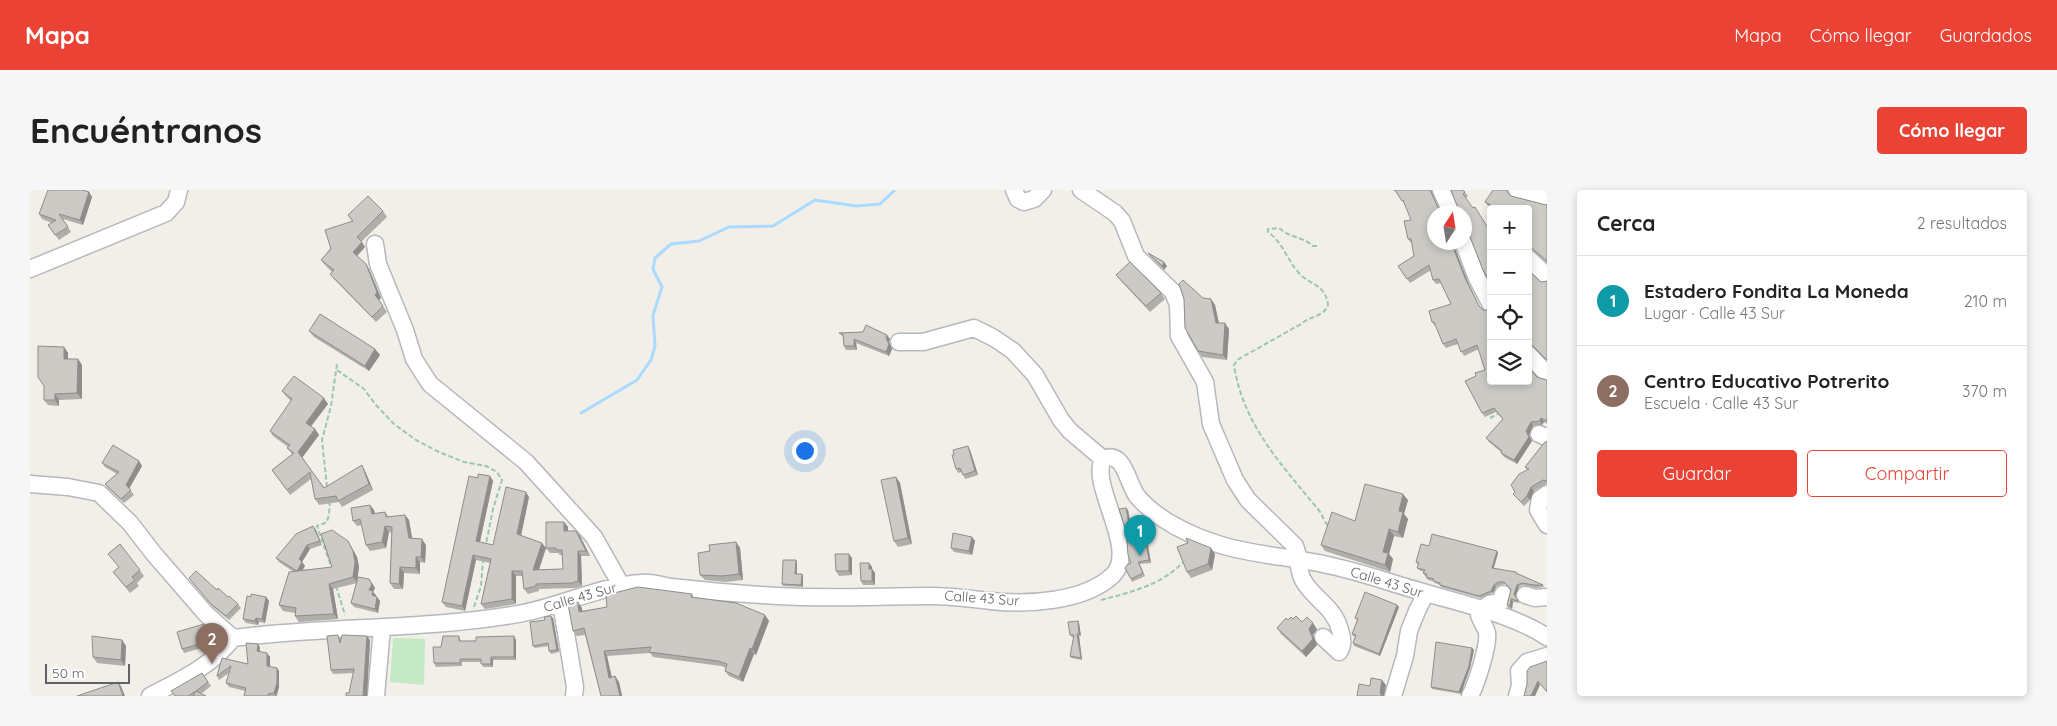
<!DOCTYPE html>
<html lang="es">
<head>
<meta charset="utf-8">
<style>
	:root { --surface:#fff; --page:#f6f6f6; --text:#222; --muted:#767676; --line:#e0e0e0; --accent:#ea4335 }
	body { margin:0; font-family:Quicksand,sans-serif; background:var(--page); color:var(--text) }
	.controls { position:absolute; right:15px; top:15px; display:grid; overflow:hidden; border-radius:5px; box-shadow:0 2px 8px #0003 }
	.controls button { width:45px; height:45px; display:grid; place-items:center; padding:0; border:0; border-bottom:1px solid var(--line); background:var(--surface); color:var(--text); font:25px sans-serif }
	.compass { position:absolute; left:1397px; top:15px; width:45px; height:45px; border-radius:50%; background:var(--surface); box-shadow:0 2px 8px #0003; rotate:12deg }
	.scale { position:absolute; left:15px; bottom:12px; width:85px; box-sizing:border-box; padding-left:5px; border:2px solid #5f6368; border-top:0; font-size:14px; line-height:18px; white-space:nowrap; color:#5f6368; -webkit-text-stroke:4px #fff; paint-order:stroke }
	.you { position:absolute; left:774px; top:260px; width:18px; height:18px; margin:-12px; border:4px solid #fff; border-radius:50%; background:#1a73e8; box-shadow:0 0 0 8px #1a73e833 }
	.badge { display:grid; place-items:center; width:32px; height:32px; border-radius:50%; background:var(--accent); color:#fff; font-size:16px; font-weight:700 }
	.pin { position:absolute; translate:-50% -41px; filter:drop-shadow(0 1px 2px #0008) }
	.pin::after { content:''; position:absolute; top:26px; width:18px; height:15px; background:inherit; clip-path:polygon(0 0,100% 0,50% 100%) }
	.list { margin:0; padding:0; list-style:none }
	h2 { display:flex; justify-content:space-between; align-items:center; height:65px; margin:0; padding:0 20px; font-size:21px }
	h2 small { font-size:16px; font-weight:400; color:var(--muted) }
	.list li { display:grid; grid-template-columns:32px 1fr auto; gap:15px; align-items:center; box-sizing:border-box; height:90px; padding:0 20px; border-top:1px solid var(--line) }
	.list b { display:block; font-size:19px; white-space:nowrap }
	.list p { margin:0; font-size:16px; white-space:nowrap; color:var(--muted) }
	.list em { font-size:16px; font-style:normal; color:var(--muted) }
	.actions { display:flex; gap:10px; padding:15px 20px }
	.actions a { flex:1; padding:11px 0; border:1px solid var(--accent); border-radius:5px; text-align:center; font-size:18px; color:var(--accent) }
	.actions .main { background:var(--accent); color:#fff }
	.icon { flex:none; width:28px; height:28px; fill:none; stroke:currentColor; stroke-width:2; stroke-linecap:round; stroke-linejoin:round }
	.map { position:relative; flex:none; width:1517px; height:506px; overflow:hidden; border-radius:5px }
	header { display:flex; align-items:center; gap:30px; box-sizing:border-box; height:70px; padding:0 25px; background:var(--accent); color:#fff }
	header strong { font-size:24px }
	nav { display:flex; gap:28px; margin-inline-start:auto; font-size:18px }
	.intro { display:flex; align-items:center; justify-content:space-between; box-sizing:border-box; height:120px; padding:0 30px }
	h1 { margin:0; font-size:35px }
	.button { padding:12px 22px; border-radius:5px; background:var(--accent); color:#fff; font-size:18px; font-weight:700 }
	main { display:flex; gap:30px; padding:0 30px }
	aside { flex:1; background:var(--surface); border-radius:5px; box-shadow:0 2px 8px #0003 }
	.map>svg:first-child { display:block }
</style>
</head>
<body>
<header>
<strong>Mapa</strong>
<nav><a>Mapa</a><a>Cómo llegar</a><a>Guardados</a></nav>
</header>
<div class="intro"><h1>Encuéntranos</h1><a class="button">Cómo llegar</a></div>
<main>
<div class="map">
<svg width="1517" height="506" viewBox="0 0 1517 506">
	<rect width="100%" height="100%" fill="#f1efe8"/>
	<path fill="#c5e8c5" d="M363,448L395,449L394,495L360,492Z"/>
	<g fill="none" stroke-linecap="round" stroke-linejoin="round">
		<path stroke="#aadaff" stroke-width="3" d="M551,223L607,190L621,170L625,156L623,125L632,97L623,79L625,68L641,54L669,51L699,37L743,36L785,10L826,16L850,14L865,0"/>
		<g stroke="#b5b8bc" stroke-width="19">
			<path id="minor" d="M984,0L988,9L994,12L1004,9L1013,0
				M1051,0L1085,23L1092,31L1106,66L1143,102L1148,115L1149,146L1175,192L1181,234L1205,290L1218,310L1265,356C1270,367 1267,380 1273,390C1284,410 1304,416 1310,440C1313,448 1314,455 1309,462L1293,447
				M1411,0L1421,22
				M1487,0L1517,9
				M1433,52L1447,88L1461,115
				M345,54L348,74L375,140L384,169L400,194L496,272L564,347L591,395
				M1499,69L1517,86
				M0,79L136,23L146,12L149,0
				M869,152H893L944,138L964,148L983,161L1005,185L1031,230L1040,241L1073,269
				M1498,164L1517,184
				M1509,244L1516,247L1517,246
				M0,294L38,297L69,303L100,333L124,364L176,424L203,448
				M1517,304L1510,309L1508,320L1517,335
				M1495,405L1505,408L1517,407
				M531,413L545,497L544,506
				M1452,420L1459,414L1471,412L1473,404
				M203,448C298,436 394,440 488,424C529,417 569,396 611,393C621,392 631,395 641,397C676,401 712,404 748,406C798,409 850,406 901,406C921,406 941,409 961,411C997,415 1055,412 1083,385C1109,360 1059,295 1073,269C1095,260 1097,293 1107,306C1127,330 1161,346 1191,355C1227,366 1265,367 1302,376C1330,382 1358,392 1386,400C1428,413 1480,423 1517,447
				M120,506C150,490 182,476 203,448
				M346,506L352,438
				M1363,506L1375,466L1379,441L1387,421L1396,403
				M1440,506C1446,495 1459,455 1457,443C1456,438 1451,431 1449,425L1450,419
				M1487,506L1490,495L1489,481L1497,472L1517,466"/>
		</g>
		<path stroke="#9cc7a9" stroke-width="2" stroke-dasharray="5 2.5" stroke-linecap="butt" d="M1287,56H1283C1272,46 1262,49 1249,38L1238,39V42C1254,54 1256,68 1268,82C1280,96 1295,93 1298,115C1294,127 1280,126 1271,134L1207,170L1204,175C1213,234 1250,273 1287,318C1292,323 1293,330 1299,337
			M307,180L334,199L346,215L364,234L386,250L409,262L434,272L456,276L467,282L472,290L463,319L456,354
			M1460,228L1468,224
			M297,297L292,250L301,216L307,174
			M300,311L299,324L297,332L287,336L302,379
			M306,396L315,425
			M1071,410C1101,402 1133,395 1155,370
			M444,417L451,396L453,371"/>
		<use href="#minor" stroke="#fff" stroke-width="16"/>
	</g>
	<path fill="#afaea9" d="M1363,0H1401L1438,92L1461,191L1507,187L1517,190V234L1514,232L1512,235L1503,236L1499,245L1502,251L1487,274L1474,267L1471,263V262L1459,252L1456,248L1473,229L1466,222L1455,227L1452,223L1446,186L1455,180L1449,159L1434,166L1428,154L1416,158L1413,154L1406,136H1405L1402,132L1421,114L1411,93L1406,94L1403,90L1401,80L1380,93L1368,76L1384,66L1382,53H1381L1378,49L1381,30L1375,15L1365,1H1364Z
		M1433,0L1438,6L1436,8L1440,46L1434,42V22H1427Z
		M1477,1L1481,6L1516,15L1517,14V73L1502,59L1498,60V19H1463L1458,16L1455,12Z
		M59,2L62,7L53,35L33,29L41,42L29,50L18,35L22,33L12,29L9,24Z
		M353,21L357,27L331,52L335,57L327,66L339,79L351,108L349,110L357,122L346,132L304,89L300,84L302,82L295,75L291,70L322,31L318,25Z
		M1118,63L1137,76L1134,80L1121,67Z
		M1498,80L1511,92L1517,91V171L1501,155H1498Z
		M1086,85L1131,103L1135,109L1120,122L1091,91Z
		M1173,108L1181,109L1185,115L1189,133L1199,139L1197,170L1172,167L1168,161Z
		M279,141L345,159L350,165L339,181L284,147Z
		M809,143L860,149L859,152L862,159L859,166L826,153L827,160H816L814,156L813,147Z
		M34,157L38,163V169H48L52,175V209L29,210V216L18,215L14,210Z
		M252,201L298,214L281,237L285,239L289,245L272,267L294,298L335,281L343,300L312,317L309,312L289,315L285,309L281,289L260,305L242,280L262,264L257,258L258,257L243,246L240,241L261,211L256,206Z
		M1517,251V294H1516L1504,301L1500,310L1494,316L1483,304L1485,302L1497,280L1495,277Z
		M940,260L948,285L935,289L932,282L928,283L926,279Z
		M109,271L112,276L99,298L104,305L94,313L78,298L75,294L87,284L75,277L72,273Z
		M460,286L463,291L450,352L463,355L499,307L491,346L516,358L509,380L533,379L532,365H530L528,363H520L516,358L534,332L538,337V341L550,346L560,366H551L552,396L545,398L509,399V401L498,404L494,399L492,386H486V414L455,419L451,414L460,373L446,370L435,421L416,417L412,412Z
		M866,287L870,293L882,354L868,357L864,351Z
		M1378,310L1374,324L1378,329L1373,348L1364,346L1359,364L1363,369L1360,382L1295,361L1291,355L1325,331Z
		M340,315L344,320L345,324L355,322L359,327L375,325L379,330L382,348L396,355L395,373L390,372V384L374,383L373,399H364L360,393L362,343L359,342L356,358L340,361L336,355L332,335L327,336L323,331Z
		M1098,320L1102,340L1111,343L1112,350L1116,353L1118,356L1121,373L1110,374L1115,386L1102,392L1101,389V373L1096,340Z
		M286,340L292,355L280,359L272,372L275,376L272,380L302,377L318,351L327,367L329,377L327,390L342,393L345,398L343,402L345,406L350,411L348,423L324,417L321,413L327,393L303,399L308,429L269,432L265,426V423L253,421L249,415L264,382L249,372L246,368Z
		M942,347L945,351L942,365L924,362L921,358Z
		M706,352L710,358L713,390L696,392L675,390L670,385L680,361Z
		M90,354L114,386L107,393L109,396L100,403L83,382L89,377L78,364Z
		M1399,356L1468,363L1464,378L1488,384L1513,395L1514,397L1506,398L1493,395L1489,397L1485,407L1490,413L1483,412L1482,419L1479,418L1477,415L1481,400L1476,394L1470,395L1466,397L1463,403L1451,408L1411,397L1410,395L1405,393L1403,391L1398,390L1396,387V386H1395L1393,383L1394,382L1389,380L1387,378L1388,375L1386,372Z
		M1185,364L1182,380L1161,388L1157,382Z
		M822,368V385L809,386L806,381Z
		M767,372V384H772L773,386V397L753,396L752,394Z
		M839,373L842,377V379L845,383V395H833L831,391Z
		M159,388L187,400L208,414L211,418L199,430L183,417Z
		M662,404L664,408L735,425L739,431L726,465L724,464L713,492L699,486L695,481L696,478L691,476L623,467L620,463L577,466L582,487L585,486L589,492L592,506H571L555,445L547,446L543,441L552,418V421Z
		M221,407H236L239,411L235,433L229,432L228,435L216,433L213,429Z
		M1367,415L1369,417L1350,466L1324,456L1323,453L1326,447L1323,446L1322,444L1327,430L1325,428Z
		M523,428L529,462L521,464L519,461V456L505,458L503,456Z
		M1263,429L1287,439L1283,445L1287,455L1276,467L1251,444L1247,438L1258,430Z
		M1048,431L1049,433L1051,446H1049L1052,470L1041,468L1040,466L1044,447H1042L1040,445Z
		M177,438L182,455L154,463L152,459Z
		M308,445L311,449L340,450L337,506H316L319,503L324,483L303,484L301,480Z
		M429,446L431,451L486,450V470H463V477H453L451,472H432V476L406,477L404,473L411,457Z
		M92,450L96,456L95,476L67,473L63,467Z
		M228,454L230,458V461L240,467V477L247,478L249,481V497L247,506H214L215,501L199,497L196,493L199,483L189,490L187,486L192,468L218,474Z
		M1442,458L1444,460L1440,478L1431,504L1402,499L1401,497Z
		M172,483L181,496L171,504L176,506H145Z"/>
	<path fill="#8f8d8a" d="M1400,0H1401L1410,22H1409Z
		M59,2L62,7L53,35L50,30Z
		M332,52L335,57L326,67L323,62Z
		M1421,52H1423L1424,56L1438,92L1452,120L1435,88Z
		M1134,72L1137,76L1134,80L1132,76Z
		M336,74L339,79L351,108L349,110L345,105Z
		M1181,109L1185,115L1190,139L1186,133Z
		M1195,133L1199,139L1197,170L1193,165Z
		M857,145L860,149L859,152L862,159L859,166L856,162Z
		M824,149L826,153L827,160L824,156Z
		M34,157L38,163V175L34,169Z
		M345,159L350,165L339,181L335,176Z
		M48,169L52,175V209L47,203Z
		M25,204L29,210V216L25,210Z
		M294,208L298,214L279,238L276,233Z
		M1511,228L1514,232L1512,235L1510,231Z
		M1501,232L1503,236L1499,245L1502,251L1487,274L1484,270Z
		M285,239L289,245L272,268L268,262Z
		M938,256L940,260L948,285L945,281Z
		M109,271L112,276L99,299L96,295Z
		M332,275L335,281L343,300L339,294Z
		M460,286L463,291L449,356L446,351Z
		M866,287L870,293L882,354L878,348Z
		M1501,297L1504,301L1500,310L1497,306Z
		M496,302L499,307L490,350L487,344Z
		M1373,304L1378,310L1374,324L1378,329L1373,348L1368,342L1369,321Z
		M340,315L344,320L346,330L342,324Z
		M1096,318L1098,320L1102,343L1100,340Z
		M375,325L379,330L383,354L379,348Z
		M534,332L538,337V346L534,341Z
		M283,336L286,340L292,355L290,351Z
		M355,336L359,342L356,358L352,352Z
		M1359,339L1364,346L1359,364L1363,369L1360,382L1355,375L1353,362Z
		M546,341L550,346L560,366L556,361Z
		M942,347L945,351L942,365L939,361Z
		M392,349L396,355L395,373L391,367Z
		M318,351L327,367L329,377L327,392L323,387Z
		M706,352L710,358L713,390L709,384Z
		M512,353L516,358L507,385L503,380Z
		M1116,353L1118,356L1121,373L1119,370Z
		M277,355L280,359L272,372L275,376L270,385L267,381L269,369Z
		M1181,358L1185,364L1182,380L1178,374Z
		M548,361L551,366L552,396L548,391Z
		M1467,361L1468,363L1463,380L1462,378Z
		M819,364L822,368V385L819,381Z
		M443,365L446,370L435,421L432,416Z
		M386,367L390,372V384L386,378Z
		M766,370L767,372V386L765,384Z
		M839,373L842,377V383L839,379Z
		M370,377L374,383L373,399L369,394Z
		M842,379L845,383V395L842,391Z
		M482,381L486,386V414L482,409Z
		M772,384L773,386V397L771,395Z
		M339,389L345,398L343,402L346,405L345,409L339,400Z
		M299,394L303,399L308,429L304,424Z
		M1464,395L1466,397L1463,403L1461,401Z
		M1487,395L1489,397L1485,407L1484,404Z
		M236,407L239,411L235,433L232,429Z
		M347,407L350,411L348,423L345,419Z
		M1481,409L1483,412L1482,419L1480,416Z
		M548,412L552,418L553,427L549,422Z
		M1367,415L1369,417L1350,466L1349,464Z
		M735,425L739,431L726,465L722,459Z
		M521,426L523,428L529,462L527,460Z
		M226,428L229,432L228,435L225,431Z
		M1048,431L1049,433L1051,446L1049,444Z
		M1283,433L1287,439L1283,445L1287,455L1276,467L1272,461L1279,439Z
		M174,434L177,438L182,455L179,451Z
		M1047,444L1049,446L1052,470L1051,468Z
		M337,446L340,450L337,506H333Z
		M484,446L486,450V470L484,467Z
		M92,450L96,456L95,476L91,470Z
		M228,454L230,458L229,465L227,461Z
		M720,458L724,464L713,492L709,487Z
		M1442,458L1444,460L1440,478L1431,504L1429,502Z
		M574,461L577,466L583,494L579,488Z
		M237,463L240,467V480L237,476Z
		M461,467L463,470V477L461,474Z
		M247,478L249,481V497L246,506L244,503Z
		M585,486L589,492L592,506H590Z
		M1352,490L1356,495L1354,506H1352L1350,503Z
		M1508,491L1510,495L1505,506H1501Z
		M88,492L91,496L95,506H93Z"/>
	<path fill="#cccac5" stroke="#8f8d8a" d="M18,0H53L59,2L50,30L29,24L38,37L25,45L18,35L26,30L9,24Z
		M1365,0H1400L1410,22H1404V52H1421L1435,88L1449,116L1453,120H1461V191H1498V177L1507,187L1517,190V231L1511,228L1510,231L1501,232L1496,241L1499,247L1484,270L1471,263L1472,261L1456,248L1473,229L1464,218L1452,223L1435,191L1446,186L1445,183L1455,180L1447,155L1431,162L1426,149L1413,154L1404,132H1402L1399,121L1421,114L1409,89L1403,90L1399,75L1377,89L1368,76L1384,66L1381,49H1378L1374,31L1381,30L1373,10L1372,11Z
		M1421,0H1433L1435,2L1433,4L1443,18L1445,17L1461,43V94L1453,80L1439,44L1434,40V22H1427L1428,18Z
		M1463,0H1476L1481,6L1516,15L1517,14V71L1498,55V19H1468L1455,12Z
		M338,6L353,21L327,47L332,52L323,62L336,74L347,102L345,105L353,116L342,127L300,84L304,80L291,70L301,59L295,40L323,31L318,25Z
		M1118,63L1134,72L1132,76Z
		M1100,72L1131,103L1116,116L1086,85Z
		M1498,80L1511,92L1517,91V170L1498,151Z
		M1153,90L1173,108L1181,109L1186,133H1195L1193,165L1168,161L1155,138L1154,109L1149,94Z
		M290,124L345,159L335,176L279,141Z
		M836,135L857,145L856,148L859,154L856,162L824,149V156H814L813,144L809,143L833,142Z
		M8,156L34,157V169H48L47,203L25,204V210H14V196L8,187Z
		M264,186L294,208L276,233L285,239L268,262L294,298L332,275L339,294L308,311L306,306L285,309L280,282L257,300L242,280L264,263L257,258L260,255L240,241L262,209L252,201Z
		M1517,251V291L1513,290L1501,297L1497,306L1491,312L1483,304L1485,302L1481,295L1489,284L1499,279L1495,277L1514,253Z
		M83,255L109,271L96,295L101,300L91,309L75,294L89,282L72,273Z
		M938,256L945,281L933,285L930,278L926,279L922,265H924L923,260Z
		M448,284L460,286L446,351L463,355L476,297L496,302L487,344L512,353L503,380L533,379L532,360H526V358H516V332H534V341H546L556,361H548V391L542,393L506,394V396L494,399L492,381H482V409L451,414L461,369L443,365L432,416L412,412L439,286L448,288Z
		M866,287L878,348L864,351L851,290Z
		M1335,294L1373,304L1369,321L1373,322L1368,342L1359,339L1353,362L1358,363L1355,375L1291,355L1302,322L1325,331Z
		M340,315L342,324L355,322L356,327L375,325L379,348L392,349L391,367H386V378L370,377L369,394L360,393L362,337L355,336L352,352L336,355L330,329L323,331L321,318Z
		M1096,318L1100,340H1109L1111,351L1114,350V354L1116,353L1119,370L1108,372L1113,383L1101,389L1095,378L1097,375L1101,373L1098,365L1096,340L1089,319Z
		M283,336L290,351L277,355L269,369L272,372L267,381L246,368L266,344Z
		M302,340L318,351L323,361L325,372L323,387L299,394L304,424L265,426L266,418L249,415L259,382L302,377L291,344Z
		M923,343L942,347L939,361L921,358Z
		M1402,344L1467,361L1462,378L1486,382V383L1513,395H1504L1492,393L1487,395L1484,404L1488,411L1481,409L1480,416L1477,415L1481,399L1474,392H1468L1464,395L1461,401L1449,406L1410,395V393L1403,391L1404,389L1396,387L1397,384L1393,383L1395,380L1387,378L1389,373L1386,372L1391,354L1399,356Z
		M1156,348L1181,358L1178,374L1157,382L1147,357L1158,353Z
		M706,352L709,384L692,386L670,385L668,363L680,361L679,355Z
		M90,354L110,380L102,387L105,390L96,397L83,382L89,377L78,364Z
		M805,364H819V381H806Z
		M753,370H766L765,384H772L771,395L752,394Z
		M830,373H839V379H842V391H831Z
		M166,381L187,400L188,398L198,407L199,406L208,414L196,426L180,413L159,388Z
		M328,387L339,389L342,394L339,400L343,401L342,405L347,407L345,419L321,413Z
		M608,397L662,404L661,407L706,413L735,425L722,459L720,458L709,487L695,481L697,474L688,471L619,462L621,457L574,461L579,488L585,486L590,506H571L554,438L543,441L538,414L548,412L549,422L577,417L576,405Z
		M1335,402L1367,415L1349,464L1323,453L1326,445L1322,444L1328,429L1325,428Z
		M221,404L236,407L232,429L226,428L225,431L213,429L217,406L221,407Z
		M521,426L527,460L519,461L518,453L503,456L500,432L515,430L514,427Z
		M1266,426L1272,432L1277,427L1283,433L1279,439L1283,449L1272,461L1247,438L1256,428L1258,430L1261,427L1263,429Z
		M1048,431L1049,444H1047L1051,468L1040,466L1044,445H1040L1038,432Z
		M174,434L179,451L152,459L147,442Z
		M308,445L310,453L312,445L337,446L333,506H316V503H319L324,479L301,480L297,446Z
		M62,446L92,450L91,470L63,467Z
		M413,446H429V451H446V447L484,446V467H461V474H451V469H430V473H404L403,457H411Z
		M1406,452L1442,458L1439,476L1429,502L1401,497Z
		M216,453L228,454L227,461L237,463V476L247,478V493L244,503L238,504V506H214L216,498L196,493L201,476L187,486L192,468L218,474Z
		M1517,471V502L1508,491L1501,506H1494L1497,494V481L1500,477Z
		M172,483L178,492L166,501L176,506H163L166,501L158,506H145L141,501Z
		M1341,488L1352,490L1350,503L1352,506H1327L1329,494L1340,496Z
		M88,492L93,506H47Z"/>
	<g text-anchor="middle" stroke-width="4" stroke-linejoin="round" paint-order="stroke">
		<g font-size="14" fill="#5f6368" stroke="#fff">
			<text transform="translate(1357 392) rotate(17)" y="5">Calle 43 Sur</text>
			<text transform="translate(550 407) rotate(-16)" y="5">Calle 43 Sur</text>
			<text transform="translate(952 408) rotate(4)" y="5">Calle 43 Sur</text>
		</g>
	</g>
</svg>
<div class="controls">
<button>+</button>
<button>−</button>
<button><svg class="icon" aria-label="locate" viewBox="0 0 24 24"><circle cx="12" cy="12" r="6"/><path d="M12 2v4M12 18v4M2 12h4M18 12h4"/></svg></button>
<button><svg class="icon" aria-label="layers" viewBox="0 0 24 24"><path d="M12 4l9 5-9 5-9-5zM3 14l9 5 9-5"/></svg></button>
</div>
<svg class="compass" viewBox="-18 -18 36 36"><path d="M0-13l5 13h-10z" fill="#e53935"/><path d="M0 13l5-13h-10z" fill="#767676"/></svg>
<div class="scale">50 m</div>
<div class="you"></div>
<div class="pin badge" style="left:1110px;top:366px;background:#0f9aa8">1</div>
<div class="pin badge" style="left:182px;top:474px;background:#8d6e63">2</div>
</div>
<aside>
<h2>Cerca<small>2 resultados</small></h2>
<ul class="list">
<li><span class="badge" style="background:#0f9aa8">1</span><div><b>Estadero Fondita La Moneda</b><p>Lugar · Calle 43 Sur</p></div><em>210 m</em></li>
<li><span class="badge" style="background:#8d6e63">2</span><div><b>Centro Educativo Potrerito</b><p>Escuela · Calle 43 Sur</p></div><em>370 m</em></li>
</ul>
<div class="actions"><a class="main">Guardar</a><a>Compartir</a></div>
</aside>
</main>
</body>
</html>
